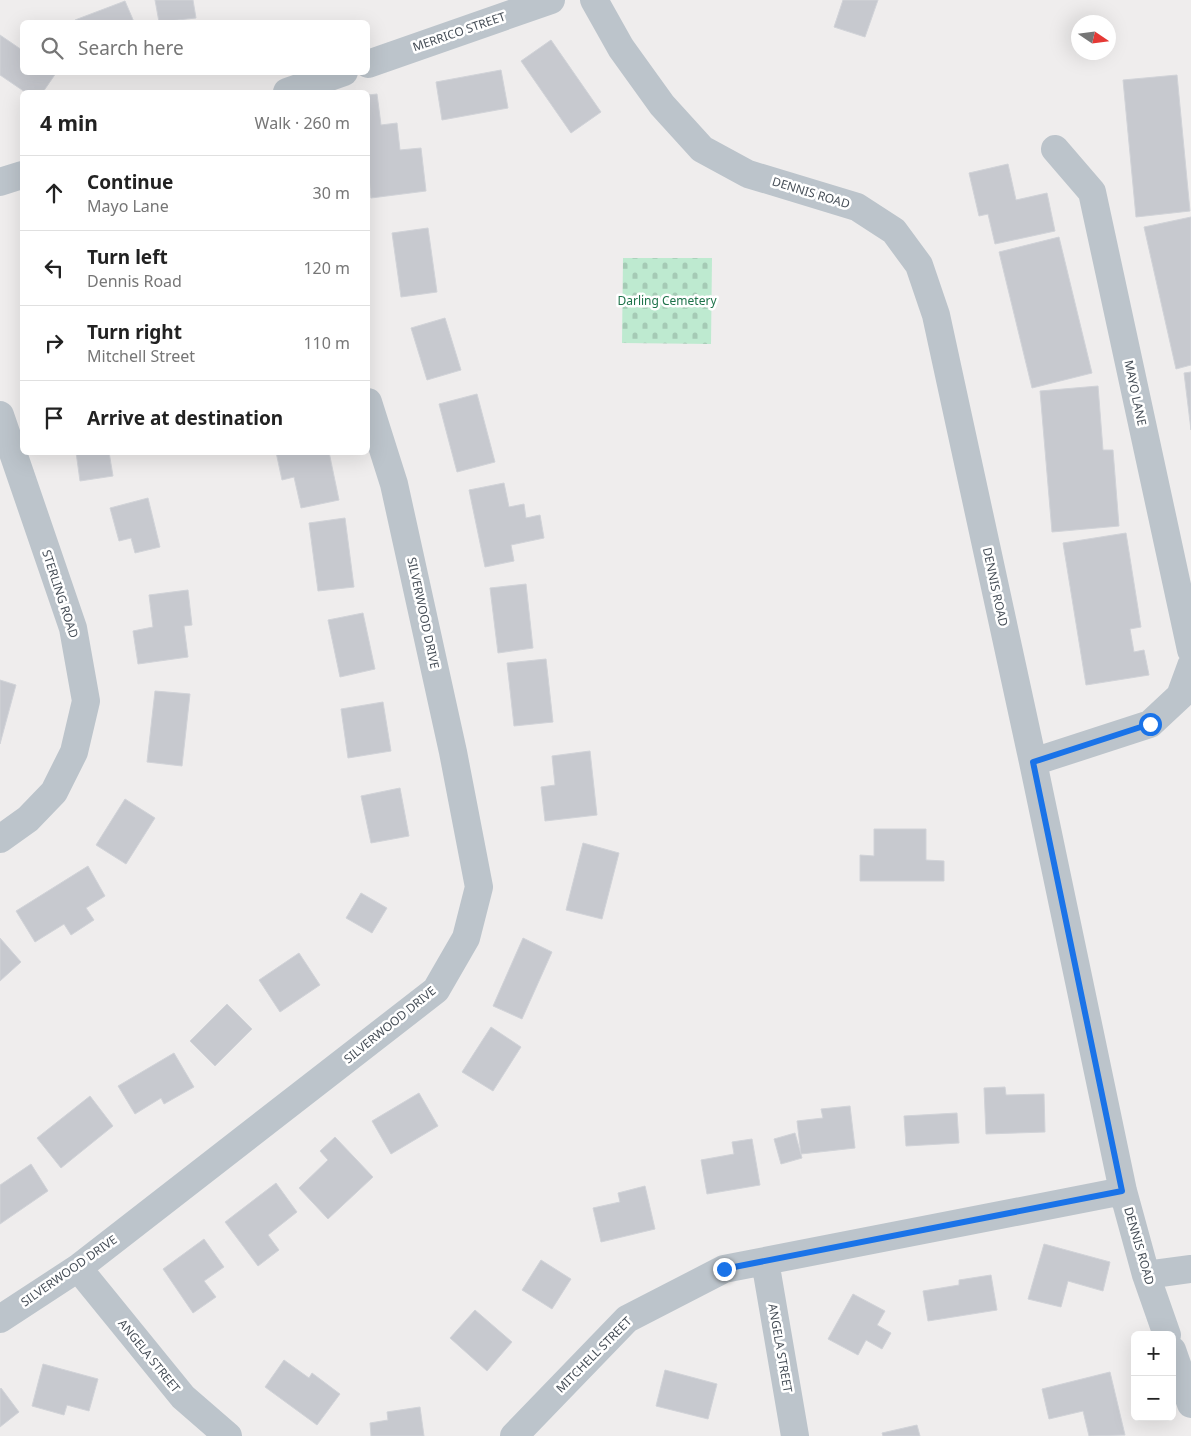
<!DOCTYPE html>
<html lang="en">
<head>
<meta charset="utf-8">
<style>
	:root { --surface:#fff; --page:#f2f2f2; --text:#222; --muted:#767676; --line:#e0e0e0 }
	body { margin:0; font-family:"Noto Sans",sans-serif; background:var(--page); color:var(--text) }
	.controls { position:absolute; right:15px; bottom:15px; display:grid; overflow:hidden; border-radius:8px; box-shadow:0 5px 20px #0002 }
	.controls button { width:45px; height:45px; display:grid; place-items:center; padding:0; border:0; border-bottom:1px solid var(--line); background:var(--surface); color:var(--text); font:25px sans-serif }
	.compass { position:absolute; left:1071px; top:15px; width:45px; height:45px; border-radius:50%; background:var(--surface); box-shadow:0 5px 20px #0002; rotate:103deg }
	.stop { position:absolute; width:15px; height:15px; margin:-11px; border:4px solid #1a73e8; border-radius:50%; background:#fff }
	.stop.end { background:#1a73e8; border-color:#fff; box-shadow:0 1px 5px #0008 }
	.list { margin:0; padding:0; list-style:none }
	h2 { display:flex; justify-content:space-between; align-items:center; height:65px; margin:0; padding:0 20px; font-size:21px }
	h2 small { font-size:16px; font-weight:400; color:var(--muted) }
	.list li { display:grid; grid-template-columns:32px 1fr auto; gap:15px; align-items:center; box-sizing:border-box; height:75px; padding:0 20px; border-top:1px solid var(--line) }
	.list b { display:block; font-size:19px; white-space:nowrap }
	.list p { margin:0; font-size:16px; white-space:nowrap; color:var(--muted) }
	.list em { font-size:16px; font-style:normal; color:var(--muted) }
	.icon { flex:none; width:28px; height:28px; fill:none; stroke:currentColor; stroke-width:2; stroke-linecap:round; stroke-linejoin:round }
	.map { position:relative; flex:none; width:1191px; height:1436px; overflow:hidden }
	.search { position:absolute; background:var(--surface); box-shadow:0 5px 20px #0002; left:20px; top:20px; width:350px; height:55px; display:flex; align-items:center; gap:12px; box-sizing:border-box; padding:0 18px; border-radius:8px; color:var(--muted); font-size:19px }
	.panel { position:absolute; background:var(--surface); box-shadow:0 5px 20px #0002; left:20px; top:90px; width:350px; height:365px; border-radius:8px }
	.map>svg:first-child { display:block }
</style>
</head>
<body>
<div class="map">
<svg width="1191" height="1436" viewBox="0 0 1191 1436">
	<defs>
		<pattern id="cemetery-stones" width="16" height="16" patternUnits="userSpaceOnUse" patternTransform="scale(1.25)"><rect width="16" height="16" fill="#beead0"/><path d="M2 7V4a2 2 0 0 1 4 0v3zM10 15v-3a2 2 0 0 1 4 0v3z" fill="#a5cab5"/></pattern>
	</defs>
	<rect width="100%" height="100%" fill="#efeded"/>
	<path fill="url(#cemetery-stones)" d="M623,258H712L711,344L622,343Z"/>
	<path fill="#c7c9cf" stroke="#d1d3d8" d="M155,0H193L196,18L159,22Z
		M843,0H878L865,37L834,27Z
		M125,1L134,22H76L75,20Z
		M0,35L22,50V72L56,73L43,92H25L0,75Z
		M551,40L601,112L571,133L521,61Z
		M501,70L508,108L442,120L436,82Z
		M1177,75L1190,211L1136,217L1123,80Z
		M377,94L381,125L397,123L400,150L421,148L426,191L371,198L368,166V95Z
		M1008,164L1016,200L1047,193L1055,231L995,244L988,214L979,216L969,173Z
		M1191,217V365L1176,369L1144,227Z
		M428,228L437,292L401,297L392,233Z
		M1059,237L1092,373L1032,388L999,252Z
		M445,318L461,370L427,380L411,328Z
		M1191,372V430L1184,373Z
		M1098,386L1103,450H1113L1119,526L1052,532L1040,391Z
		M477,394L495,462L457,472L439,404Z
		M76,452H109L113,476L80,481Z
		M276,452H329L339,500L301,508L294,477L282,480Z
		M504,483L509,507L524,504L526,518L540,515L544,538L511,545L514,561L485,567L469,490Z
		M148,498L160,547L135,553L131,538L119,541L110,508Z
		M345,518L354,587L318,591L309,523Z
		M1126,533L1141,627L1130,629L1134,652L1144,650L1149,675L1086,685L1063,543Z
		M526,584L533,648L498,653L490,588Z
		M188,590L192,625L184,626L188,657L138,664L133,631L153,627L149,595Z
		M363,613L375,669L340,677L328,620Z
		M546,659L553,722L514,726L507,663Z
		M0,680L16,685L0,744Z
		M155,691L190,694L182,766L147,762Z
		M383,702L391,751L348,758L341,709Z
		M590,751L597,815L545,821L541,787L555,785L552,756Z
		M400,788L409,836L371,843L361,796Z
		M125,799L155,818L126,864L96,845Z
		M874,829H926V860L944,861V881H860V855L874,856Z
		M583,843L619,853L602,919L566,910Z
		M88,866L105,896L86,908L94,920L71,935L64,924L35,942L16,911Z
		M361,893L387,908L372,933L346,918Z
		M0,938L21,962L0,981Z
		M523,938L552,952L522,1019L493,1006Z
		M299,953L320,985L280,1012L259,980Z
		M227,1004L252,1029L215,1066L190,1041Z
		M491,1027L521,1047L493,1091L462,1072Z
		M174,1053L194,1087L164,1104L161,1098L135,1114L118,1086Z
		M1005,1087L1006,1095L1044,1094L1045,1132L986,1134L984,1088Z
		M419,1093L438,1126L391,1154L372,1121Z
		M90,1096L113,1126L61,1168L37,1138Z
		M850,1106L855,1148L801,1154L797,1121L823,1118L821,1109Z
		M957,1113L959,1143L906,1146L904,1116Z
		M795,1133L802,1158L781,1164L774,1139Z
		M335,1137L373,1177L328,1219L299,1188L328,1160L320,1151Z
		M752,1139L760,1185L707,1194L701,1160L734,1154L732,1142Z
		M31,1164L48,1191L0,1224V1185Z
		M276,1183L297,1212L268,1235L279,1250L258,1266L225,1222Z
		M645,1186L655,1229L601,1242L593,1208L620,1202L618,1193Z
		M204,1239L224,1267L204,1281L216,1297L193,1313L163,1269Z
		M1044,1244L1110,1262L1103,1291L1068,1281L1061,1307L1028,1299Z
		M541,1260L571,1279L552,1309L522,1290Z
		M991,1275L997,1310L928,1321L923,1291L959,1285V1280Z
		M853,1294L885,1311L877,1325L891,1333L882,1349L866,1340L858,1355L828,1339Z
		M475,1310L512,1342L487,1371L450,1338Z
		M284,1360L309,1378L312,1373L340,1394L317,1425L265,1387Z
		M43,1364L98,1379L89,1411L67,1405L64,1415L32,1406Z
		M665,1370L717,1384L708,1419L656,1406Z
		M1110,1372L1125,1435L1089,1436L1083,1411L1049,1419L1042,1389Z
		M1,1388L19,1412L0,1427V1389Z
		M420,1407L424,1436H371L370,1423L388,1420L387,1412Z
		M917,1425L920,1436H883L882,1433Z"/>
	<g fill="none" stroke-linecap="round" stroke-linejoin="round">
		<path stroke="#bcc4cb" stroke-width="28" d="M594,0L621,48L662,105L702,149L748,174L857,207L894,231L919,265L936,315L1033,762L1123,1191L1146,1275L1167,1335
			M368,64L551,0
			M287,92L344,72
			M1055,149L1092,192L1191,650
			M0,182L22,175
			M0,415L73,628L86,701L74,752L54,792L28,819L0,839
			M1033,762L1150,724L1180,696L1191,666
			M765,1261L795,1436
			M78,1268L183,1397L228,1436
			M1146,1275L1191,1269
			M0,1319L78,1268L436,990L466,938L479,887L453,752L394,484L368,402
			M1172,1350L1191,1404
			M514,1436L627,1319L724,1269L1123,1191"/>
	</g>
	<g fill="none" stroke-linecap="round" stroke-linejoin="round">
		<path stroke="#1a73e8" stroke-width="6" d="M724,1269L1122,1191L1033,762L1150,724"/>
	</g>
	<g text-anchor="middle" stroke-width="5" stroke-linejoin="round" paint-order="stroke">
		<g font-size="12" fill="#474f58" stroke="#fff">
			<text transform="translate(459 32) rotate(-19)" y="4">MERRICO STREET</text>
			<text transform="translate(811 193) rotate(17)" y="4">DENNIS ROAD</text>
			<text transform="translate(1135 393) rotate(78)" y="4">MAYO LANE</text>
			<text transform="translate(995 587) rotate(78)" y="4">DENNIS ROAD</text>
			<text transform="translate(60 594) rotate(72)" y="4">STERLING ROAD</text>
			<text transform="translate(423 613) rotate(78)" y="4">SILVERWOOD DRIVE</text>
			<text transform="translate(390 1025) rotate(-39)" y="4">SILVERWOOD DRIVE</text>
			<text transform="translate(1139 1246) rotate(74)" y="4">DENNIS ROAD</text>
			<text transform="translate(69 1271) rotate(-35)" y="4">SILVERWOOD DRIVE</text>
			<text transform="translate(780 1348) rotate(80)" y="4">ANGELA STREET</text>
			<text transform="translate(594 1355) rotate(-45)" y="4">MITCHELL STREET</text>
			<text transform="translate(149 1356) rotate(51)" y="4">ANGELA STREET</text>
		</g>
		<g font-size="12" fill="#1e734a" stroke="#fff">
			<text x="667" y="305">Darling Cemetery</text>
		</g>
	</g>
</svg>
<div class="controls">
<button>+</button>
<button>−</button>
</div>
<svg class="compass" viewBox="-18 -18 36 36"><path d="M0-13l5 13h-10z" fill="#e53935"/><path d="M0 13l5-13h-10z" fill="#767676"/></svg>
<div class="stop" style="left:1150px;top:724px"></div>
<div class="stop end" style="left:724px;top:1269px"></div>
<div class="search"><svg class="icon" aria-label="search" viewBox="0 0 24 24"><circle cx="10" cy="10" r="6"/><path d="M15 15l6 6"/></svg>Search here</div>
<section class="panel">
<h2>4 min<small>Walk · 260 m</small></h2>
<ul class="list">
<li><svg class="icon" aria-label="ahead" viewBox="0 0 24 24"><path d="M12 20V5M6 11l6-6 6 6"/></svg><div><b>Continue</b><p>Mayo Lane</p></div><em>30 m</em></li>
<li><svg class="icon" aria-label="left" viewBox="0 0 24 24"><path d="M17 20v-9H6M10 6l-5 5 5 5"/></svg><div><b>Turn left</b><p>Dennis Road</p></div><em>120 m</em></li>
<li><svg class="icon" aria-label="right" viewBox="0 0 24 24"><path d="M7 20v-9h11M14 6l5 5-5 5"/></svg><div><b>Turn right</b><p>Mitchell Street</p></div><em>110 m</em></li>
<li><svg class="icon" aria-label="arrive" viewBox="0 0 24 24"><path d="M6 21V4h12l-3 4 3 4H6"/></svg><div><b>Arrive at destination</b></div></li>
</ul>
</section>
</div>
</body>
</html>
